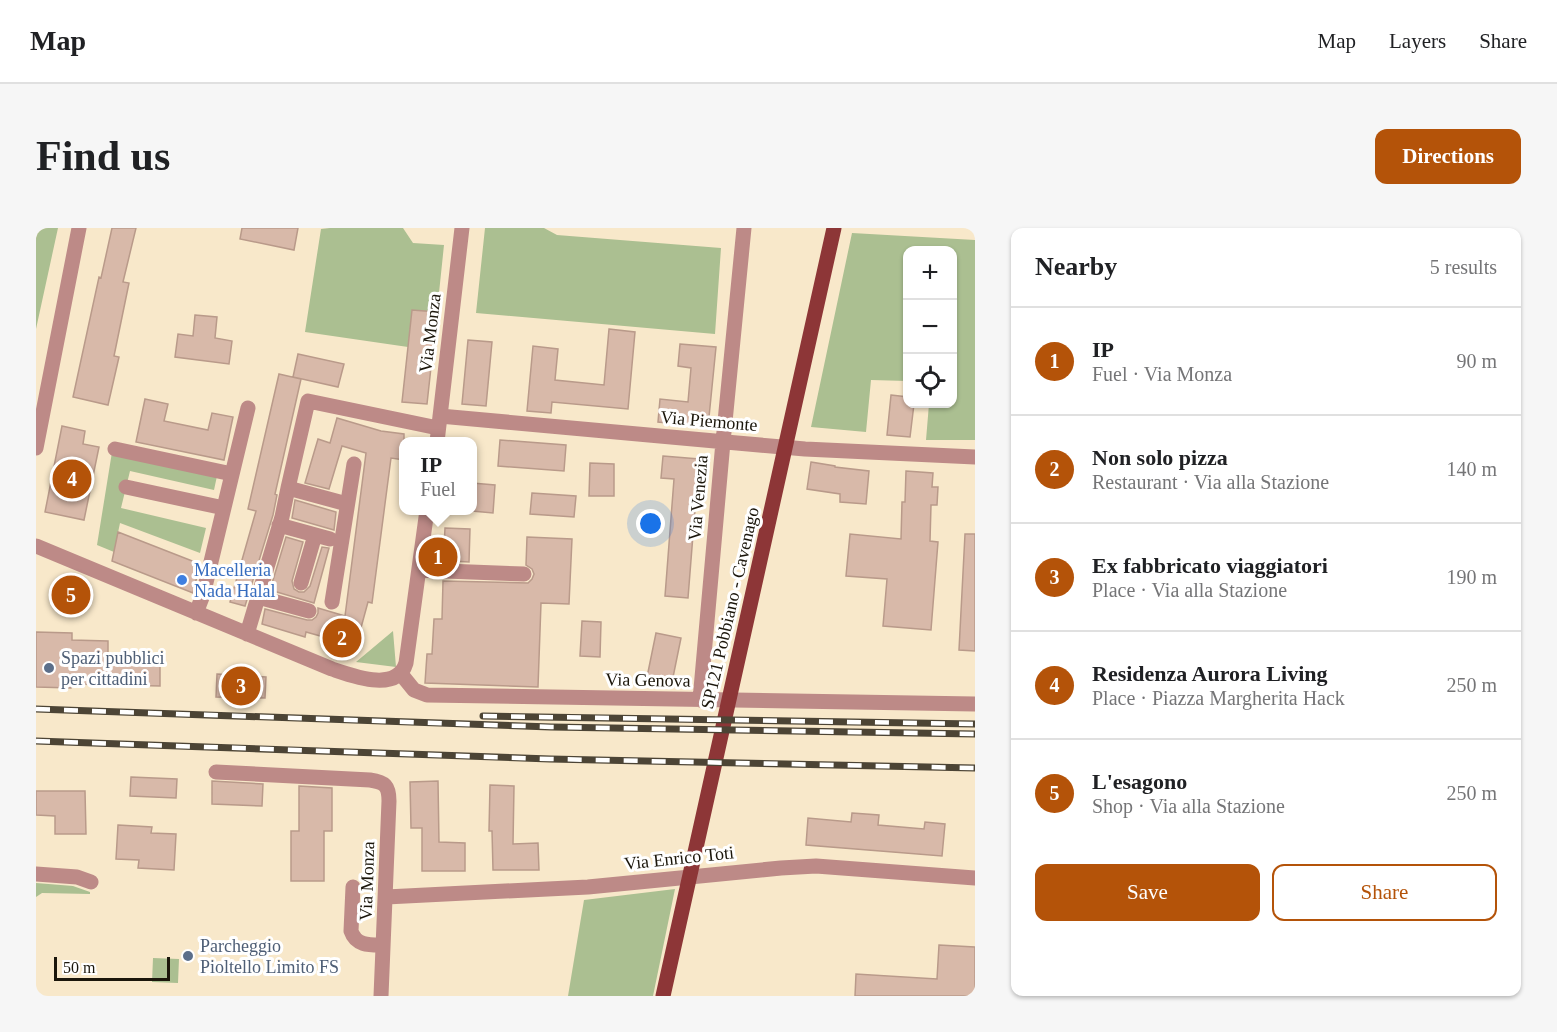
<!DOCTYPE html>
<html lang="en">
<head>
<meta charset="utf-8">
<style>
	:root { --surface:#fff; --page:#f6f6f6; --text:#202124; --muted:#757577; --line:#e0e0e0; --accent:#b45309 }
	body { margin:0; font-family:Georgia,serif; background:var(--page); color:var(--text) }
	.controls { position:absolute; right:18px; top:18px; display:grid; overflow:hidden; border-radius:12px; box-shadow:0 2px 4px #0004 }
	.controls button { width:54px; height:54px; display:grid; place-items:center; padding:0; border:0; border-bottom:2px solid var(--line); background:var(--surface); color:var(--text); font:30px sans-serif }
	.scale { position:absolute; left:18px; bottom:15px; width:116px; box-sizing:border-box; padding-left:6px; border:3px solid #1b160b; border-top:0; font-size:16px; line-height:21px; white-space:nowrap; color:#1b160b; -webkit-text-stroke:4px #fff; paint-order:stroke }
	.you { position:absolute; left:615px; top:296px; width:21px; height:21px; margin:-15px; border:4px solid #fff; border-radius:50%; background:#1a73e8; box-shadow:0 0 0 9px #1a73e833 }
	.badge { display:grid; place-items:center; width:39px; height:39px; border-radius:50%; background:var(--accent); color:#fff; font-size:20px; font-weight:700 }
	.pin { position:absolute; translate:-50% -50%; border:3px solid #fff; box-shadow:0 2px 6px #0006 }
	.popup { position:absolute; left:363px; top:209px; width:78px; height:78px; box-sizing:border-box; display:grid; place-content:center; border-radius:12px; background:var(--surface); filter:drop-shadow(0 2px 4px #0005); font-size:20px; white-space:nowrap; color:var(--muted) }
	.popup b { font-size:22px; color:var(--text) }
	.popup::after { content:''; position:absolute; left:50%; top:100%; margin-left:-12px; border:12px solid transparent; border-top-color:var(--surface) }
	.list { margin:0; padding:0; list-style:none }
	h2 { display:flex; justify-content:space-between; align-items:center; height:78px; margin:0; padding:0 24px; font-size:26px }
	h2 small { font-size:20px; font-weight:400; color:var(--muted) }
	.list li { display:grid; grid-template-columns:39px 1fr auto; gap:18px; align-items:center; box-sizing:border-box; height:108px; padding:0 24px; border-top:2px solid var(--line) }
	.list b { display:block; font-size:22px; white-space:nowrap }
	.list p { margin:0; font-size:20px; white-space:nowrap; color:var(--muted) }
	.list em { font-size:20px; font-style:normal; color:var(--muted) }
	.actions { display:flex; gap:12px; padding:18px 24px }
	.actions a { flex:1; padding:14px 0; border:2px solid var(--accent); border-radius:12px; text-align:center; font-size:21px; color:var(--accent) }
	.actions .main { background:var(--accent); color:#fff }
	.icon { flex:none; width:33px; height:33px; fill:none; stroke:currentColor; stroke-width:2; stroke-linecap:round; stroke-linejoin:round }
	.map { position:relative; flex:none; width:939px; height:768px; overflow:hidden; border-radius:12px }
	header { display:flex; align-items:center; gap:36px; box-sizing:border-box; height:84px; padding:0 30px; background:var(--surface); border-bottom:2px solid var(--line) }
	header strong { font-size:28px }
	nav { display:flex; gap:33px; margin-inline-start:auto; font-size:21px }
	.intro { display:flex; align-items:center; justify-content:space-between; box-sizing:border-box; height:144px; padding:0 36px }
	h1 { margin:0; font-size:42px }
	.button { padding:15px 27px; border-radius:12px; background:var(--accent); color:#fff; font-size:21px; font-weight:700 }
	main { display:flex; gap:36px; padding:0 36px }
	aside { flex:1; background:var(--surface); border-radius:12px; box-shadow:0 2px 4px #0004 }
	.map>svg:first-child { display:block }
</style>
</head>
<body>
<header>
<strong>Map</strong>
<nav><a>Map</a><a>Layers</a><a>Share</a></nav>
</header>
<div class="intro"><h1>Find us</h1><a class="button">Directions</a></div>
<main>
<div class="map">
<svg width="939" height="768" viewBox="0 0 939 768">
	<rect width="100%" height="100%" fill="#f8e8ca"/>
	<path fill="#abbf91" d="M0,0H22L0,101Z
		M294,0H367L377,15L408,17L401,84L376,82L372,119L269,104L285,1Z
		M449,0H508L521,7L685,20L679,106L440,85Z
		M816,5L939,12V212H890L893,176H916V22H872L871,153L835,152L830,204L775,199Z
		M76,224L181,248L178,262L94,243L85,280L170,300L164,325L84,295L78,324L61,317Z
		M357,403L360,439L320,434Z
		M0,655L37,658L54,664V666L6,665L0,669Z
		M639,661L617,768H532L548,672Z
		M117,730L143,731L142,755L116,754Z"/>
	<path fill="#d8b9a9" stroke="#b99a8a" stroke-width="1.5" d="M76,0H100L87,54L93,55L78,128L83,129L72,177L37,169L63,49L65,50Z
		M206,0H262L258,22L204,11Z
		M376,82L401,84L391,176L366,174Z
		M159,87L181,89L179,110L196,113L193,136L139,129L142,106L157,108Z
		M573,101L599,104L592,181L516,174L515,185L491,183L497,118L522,121L519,152L568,157Z
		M432,112L456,114L450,178L426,176Z
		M644,116L680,119L672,199L622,194L624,171L652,174L655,140L642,138Z
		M262,126L308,136L302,159L257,149Z
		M243,146L265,151L239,266L241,267L237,287L209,378L194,374L220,283L212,281Z
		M855,167L872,169V176H878L874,209L851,207Z
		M109,171L132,176L128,193L172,202L176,185L197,189L188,232L100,214Z
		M301,190L345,203L368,206V232L355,230L336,375L332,374L320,418L270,404L269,409L226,396L229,381L271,392H276L280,389L282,385V380L309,388L330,225L306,218L293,261L269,255L282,211L294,215Z
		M26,198L49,203L47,216L63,219L48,292L9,284Z
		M464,212L530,217L528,243L462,238Z
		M627,228L663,231L652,370L629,368L638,251L625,250Z
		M775,234L799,238V239L833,243L830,276L804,274V266L771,261Z
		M554,235L578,236V268H553Z
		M870,243L897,245L896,259H902L901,277H895L894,313L902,314L895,402L847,398L851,351L810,348L814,306L865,311L866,274H869Z
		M436,255L459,257L457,285L436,283Z
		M496,265L540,268L538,289L494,286Z
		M259,272L300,284L298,302L256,290Z
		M409,300L434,301L433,334L416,333V319H408Z
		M82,304L164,336L157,365L76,333Z
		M929,306H939V423L923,422Z
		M250,309L267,314L256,353L258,361L263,364H268L274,358L286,319L293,320L278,375L234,362Z
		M491,309L536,311L533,376L505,375L502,459L389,455L391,426H396L398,391H406L407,353L492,355L496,351L498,346L496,341L490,337Z
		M546,393L565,394L564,429L544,428Z
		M0,404L36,405V412L72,413V431L124,432V458L36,456L35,460L0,459Z
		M620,405L645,410L635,459L610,454Z
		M181,446L230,449L229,470L180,469Z
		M95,549L141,551L140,570L94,568Z
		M176,553L227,556L226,578L176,576Z
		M402,553L403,614L429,615V643H386V600H375L374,554Z
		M454,557L478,558L477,616L502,615L503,642H457L456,603H453Z
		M263,558L296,560V603H288V653H255V603H263Z
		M0,563H49L50,606H19V588L0,587Z
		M816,585L843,587L842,597L888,601L889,594L909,596L906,628L770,617L772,590L815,594Z
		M82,597L116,599L115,605L140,606L138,642L102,640L103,632L80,631Z
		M903,717L939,719V768H819L820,746L901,751Z"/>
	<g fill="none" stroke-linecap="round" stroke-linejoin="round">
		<path stroke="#bd8a87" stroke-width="15" d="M404,188L701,215L769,221L939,229
			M401,214L426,0
			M0,220L43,0
			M79,221L196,246
			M90,259L188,280
			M311,276L252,260L272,173L402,200
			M243,297L294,311
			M0,318L296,441C317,448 361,465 370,435L391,282
			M383,342L488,346
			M265,355L279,307
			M222,369L273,383
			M296,374L318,236
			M160,385L167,367L212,180
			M211,406L246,289L252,260
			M365,446L378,462L391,467L939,476
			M664,472L687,214L708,0
			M180,544L334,552C349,554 353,558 353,573L345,768
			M0,646L41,649L55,654
			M317,659L315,703C320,718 334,717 347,717
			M350,669L552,659L745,640L780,638L939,650"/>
		<path stroke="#8d3637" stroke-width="15" d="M627,768L798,0"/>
		<g stroke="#4c4435" stroke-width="7">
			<path id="rail" d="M0,481L515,499L939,506
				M447,488L939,496
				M0,513L514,531L939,540"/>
		</g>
		<use href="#rail" stroke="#fff" stroke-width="4.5" stroke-dasharray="14" stroke-linecap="butt"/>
	</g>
	<circle fill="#3f7fe0" stroke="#fff" stroke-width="2" cx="146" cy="352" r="6"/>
	<g fill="#5c6f8a" stroke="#fff" stroke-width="2">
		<circle cx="13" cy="440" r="6"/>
		<circle cx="152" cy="728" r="6"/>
	</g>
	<g text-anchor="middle" stroke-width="6" stroke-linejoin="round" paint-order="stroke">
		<g font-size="18" fill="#1b160b" stroke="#fff">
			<text transform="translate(394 105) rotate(-83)" y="6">Via Monza</text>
			<text transform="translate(673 193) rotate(5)" y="6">Via Piemonte</text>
			<text transform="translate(662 270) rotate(-85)" y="6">Via Venezia</text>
			<text transform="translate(694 380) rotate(-77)" y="6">SP121 Pobbiano - Cavenago</text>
			<text transform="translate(612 452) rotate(1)" y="6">Via Genova</text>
			<text transform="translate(643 630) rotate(-6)" y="6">Via Enrico Toti</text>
			<text transform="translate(331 653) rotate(-88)" y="6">Via Monza</text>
		</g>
		<g font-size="18" fill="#366cbe" stroke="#fff" text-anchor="start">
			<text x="158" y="348">Macelleria<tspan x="158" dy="21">Nada Halal</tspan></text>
		</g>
		<g font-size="18" fill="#4e5e75" stroke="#fff" text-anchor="start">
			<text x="25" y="436">Spazi pubblici<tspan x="25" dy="21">per cittadini</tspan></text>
			<text x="164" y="724">Parcheggio<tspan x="164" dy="21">Pioltello Limito FS</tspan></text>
		</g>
	</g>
</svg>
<div class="controls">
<button>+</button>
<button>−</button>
<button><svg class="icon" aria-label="locate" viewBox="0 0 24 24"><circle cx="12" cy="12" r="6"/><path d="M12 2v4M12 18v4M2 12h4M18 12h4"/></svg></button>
</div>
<div class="scale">50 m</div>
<div class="you"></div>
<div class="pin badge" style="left:402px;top:329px">1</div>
<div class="popup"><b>IP</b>Fuel</div>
<div class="pin badge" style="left:306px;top:410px">2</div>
<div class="pin badge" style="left:205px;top:458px">3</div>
<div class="pin badge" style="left:36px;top:251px">4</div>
<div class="pin badge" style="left:35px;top:367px">5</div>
</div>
<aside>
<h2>Nearby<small>5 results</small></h2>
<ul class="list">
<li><span class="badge">1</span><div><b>IP</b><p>Fuel · Via Monza</p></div><em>90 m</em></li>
<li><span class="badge">2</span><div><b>Non solo pizza</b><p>Restaurant · Via alla Stazione</p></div><em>140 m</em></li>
<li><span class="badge">3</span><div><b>Ex fabbricato viaggiatori</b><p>Place · Via alla Stazione</p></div><em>190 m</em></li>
<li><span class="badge">4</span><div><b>Residenza Aurora Living</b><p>Place · Piazza Margherita Hack</p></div><em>250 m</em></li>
<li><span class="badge">5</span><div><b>L'esagono</b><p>Shop · Via alla Stazione</p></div><em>250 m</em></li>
</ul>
<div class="actions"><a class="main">Save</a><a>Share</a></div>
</aside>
</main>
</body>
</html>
